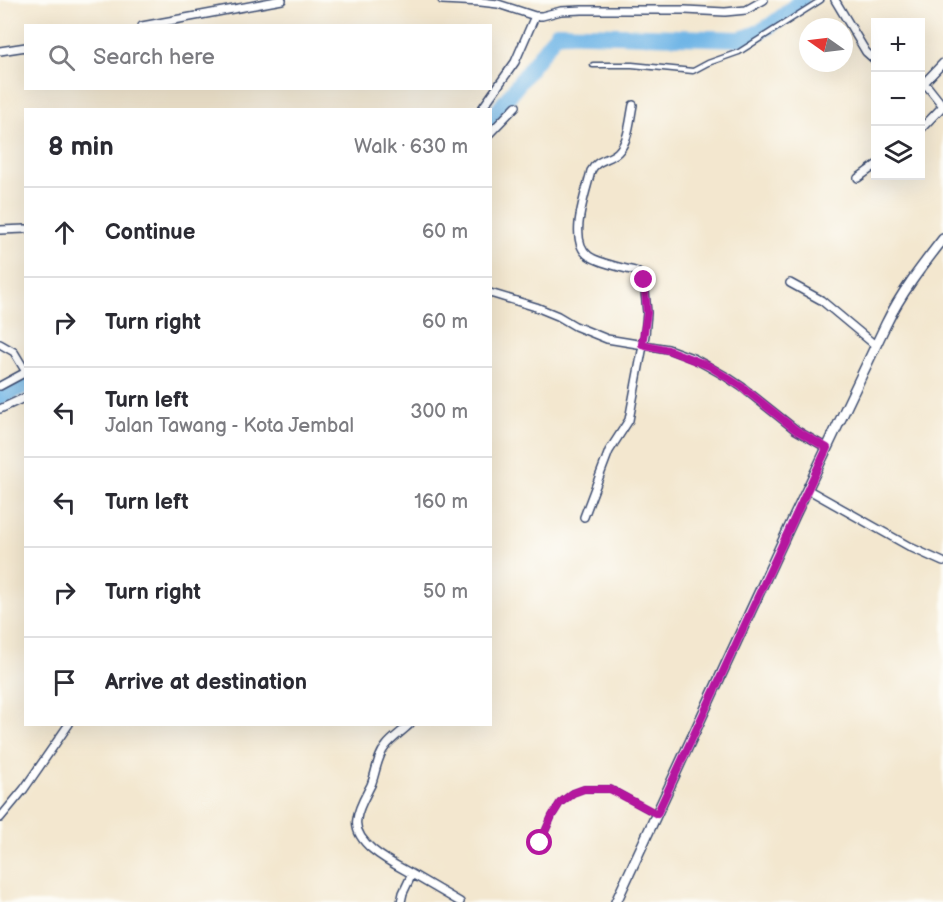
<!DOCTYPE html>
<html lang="en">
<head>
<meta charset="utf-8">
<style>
	:root { --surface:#fff; --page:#f7f7f7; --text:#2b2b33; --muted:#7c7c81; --line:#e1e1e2 }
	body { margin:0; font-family:"Balsamiq Sans",sans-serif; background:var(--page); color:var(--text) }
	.controls { position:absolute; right:18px; top:18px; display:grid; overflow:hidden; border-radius:0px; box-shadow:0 6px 24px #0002 }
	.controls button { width:54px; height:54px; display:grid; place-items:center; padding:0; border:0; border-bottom:2px solid var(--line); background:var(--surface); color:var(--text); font:30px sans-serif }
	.compass { position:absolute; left:799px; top:18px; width:54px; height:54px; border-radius:50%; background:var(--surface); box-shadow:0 6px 24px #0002; rotate:284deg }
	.stop { position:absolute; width:18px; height:18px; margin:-14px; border:4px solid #b5179e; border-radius:50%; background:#fff }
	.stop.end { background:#b5179e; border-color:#fff; box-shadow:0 2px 6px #0008 }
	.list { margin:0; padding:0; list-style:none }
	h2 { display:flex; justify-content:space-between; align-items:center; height:78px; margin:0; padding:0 24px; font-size:26px }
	h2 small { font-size:20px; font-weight:400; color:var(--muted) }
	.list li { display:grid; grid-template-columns:39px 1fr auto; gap:18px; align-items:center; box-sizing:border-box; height:90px; padding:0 24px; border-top:2px solid var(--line) }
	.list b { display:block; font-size:22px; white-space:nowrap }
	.list p { margin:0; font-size:20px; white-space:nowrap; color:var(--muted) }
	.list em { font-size:20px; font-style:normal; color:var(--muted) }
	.icon { flex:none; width:33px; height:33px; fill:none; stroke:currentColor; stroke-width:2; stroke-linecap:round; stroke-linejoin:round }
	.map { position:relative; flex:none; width:943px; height:902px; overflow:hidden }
	.search { position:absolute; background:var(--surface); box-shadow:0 6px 24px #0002; left:24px; top:24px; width:468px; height:66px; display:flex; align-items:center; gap:15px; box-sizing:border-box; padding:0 21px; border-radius:0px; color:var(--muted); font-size:22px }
	.panel { position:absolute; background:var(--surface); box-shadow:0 6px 24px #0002; left:24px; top:108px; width:468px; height:618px; border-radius:0px }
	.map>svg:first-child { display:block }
</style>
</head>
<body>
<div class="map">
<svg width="943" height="902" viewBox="0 0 943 902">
	<rect width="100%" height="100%" fill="#fdfcf7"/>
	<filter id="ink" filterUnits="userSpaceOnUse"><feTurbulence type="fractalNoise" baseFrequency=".0167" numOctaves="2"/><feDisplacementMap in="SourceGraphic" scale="12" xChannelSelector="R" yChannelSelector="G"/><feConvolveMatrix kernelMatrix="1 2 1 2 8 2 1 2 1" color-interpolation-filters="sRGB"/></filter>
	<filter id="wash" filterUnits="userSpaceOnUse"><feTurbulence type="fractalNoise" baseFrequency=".008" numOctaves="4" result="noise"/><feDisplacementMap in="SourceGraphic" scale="24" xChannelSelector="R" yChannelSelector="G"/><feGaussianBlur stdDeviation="1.35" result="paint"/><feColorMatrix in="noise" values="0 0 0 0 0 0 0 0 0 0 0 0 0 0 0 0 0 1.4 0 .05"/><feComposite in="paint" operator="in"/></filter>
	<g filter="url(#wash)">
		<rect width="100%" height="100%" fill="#f3e7cf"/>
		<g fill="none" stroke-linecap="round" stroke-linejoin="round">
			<path stroke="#6fb5e6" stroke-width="16" d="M490,121L557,33L739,39C765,34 782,16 802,0
				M0,398L26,385"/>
		</g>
	</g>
	<g filter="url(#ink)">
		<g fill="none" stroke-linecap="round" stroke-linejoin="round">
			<g stroke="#3b4b6f" stroke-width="7">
				<path id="service" d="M593,65H632L693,71L708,63L739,52L821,0
					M540,843L552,816L560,803L573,793L584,789H611L656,814"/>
			</g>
			<g stroke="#3b4b6f" stroke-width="10">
				<path id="minor" d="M442,0L481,2L498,4L535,16
					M835,0L866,52L876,61
					M142,26L282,0
					M0,51L26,47
					M920,82L928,87L943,106L920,130
					M923,84L943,63
					M481,110L515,62L535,16H542L561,11L582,10H685L725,12L746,10L764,0
					M490,133L516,106
					M858,178L876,165
					M0,230L26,229
					M790,283L821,300L875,345
					M490,293L536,307L558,316L575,326L607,339L668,349L695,359L727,377L742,387L796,430L827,448
					M0,344L14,352L26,372
					M0,386L26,372
					M0,409L26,397
					M807,489L912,548L943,562
					M584,517L609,451L629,420L645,335L647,313L644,280L640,274L635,271C623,268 599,263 589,256C567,241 586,193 591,171C597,159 610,160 618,152C629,141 630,119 633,105
					M410,724C402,732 392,738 386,746C377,756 376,773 371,785C366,795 358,808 357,819C352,844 394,864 412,874
					M0,818L24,789L69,724
					M401,902L403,893L412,874L460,902"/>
			</g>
			<g stroke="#3b4b6f" stroke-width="12">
				<path id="secondary" d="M616,902L795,515L886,324C901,293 922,266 943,239"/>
			</g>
			<use href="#service" stroke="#fff" stroke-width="4"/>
			<use href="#minor" stroke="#fff" stroke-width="7"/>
			<use href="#secondary" stroke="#fff" stroke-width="9"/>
		</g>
	</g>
	<g fill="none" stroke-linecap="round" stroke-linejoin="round" filter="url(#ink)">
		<path stroke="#b5179e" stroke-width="8" d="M540,843L552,816L560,803L573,793L584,789H610L657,814L827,448L796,430L742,387L709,366L668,350L642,344L647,313L644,280"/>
	</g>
</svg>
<div class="controls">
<button>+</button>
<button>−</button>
<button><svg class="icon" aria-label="layers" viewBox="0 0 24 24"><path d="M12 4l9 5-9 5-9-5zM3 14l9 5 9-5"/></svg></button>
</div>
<svg class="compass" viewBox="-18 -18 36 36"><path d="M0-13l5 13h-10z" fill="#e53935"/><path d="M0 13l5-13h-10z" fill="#7c7c81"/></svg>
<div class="stop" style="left:540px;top:843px"></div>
<div class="stop end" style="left:644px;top:280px"></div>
<div class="search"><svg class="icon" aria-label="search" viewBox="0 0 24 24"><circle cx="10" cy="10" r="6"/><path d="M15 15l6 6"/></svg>Search here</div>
<section class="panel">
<h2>8 min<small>Walk · 630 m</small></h2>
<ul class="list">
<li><svg class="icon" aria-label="ahead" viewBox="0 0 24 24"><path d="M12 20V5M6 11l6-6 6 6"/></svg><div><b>Continue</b></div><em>60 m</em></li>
<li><svg class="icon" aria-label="right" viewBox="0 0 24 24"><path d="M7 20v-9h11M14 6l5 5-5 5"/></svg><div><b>Turn right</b></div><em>60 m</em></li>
<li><svg class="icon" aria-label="left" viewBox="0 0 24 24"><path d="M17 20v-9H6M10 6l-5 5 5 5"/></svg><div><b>Turn left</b><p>Jalan Tawang - Kota Jembal</p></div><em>300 m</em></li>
<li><svg class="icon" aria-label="left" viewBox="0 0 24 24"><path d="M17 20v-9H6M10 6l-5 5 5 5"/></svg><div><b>Turn left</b></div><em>160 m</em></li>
<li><svg class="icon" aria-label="right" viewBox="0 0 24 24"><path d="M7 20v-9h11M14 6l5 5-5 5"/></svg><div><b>Turn right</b></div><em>50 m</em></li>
<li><svg class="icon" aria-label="arrive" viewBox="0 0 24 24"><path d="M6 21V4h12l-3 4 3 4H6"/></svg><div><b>Arrive at destination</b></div></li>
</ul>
</section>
</div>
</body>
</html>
